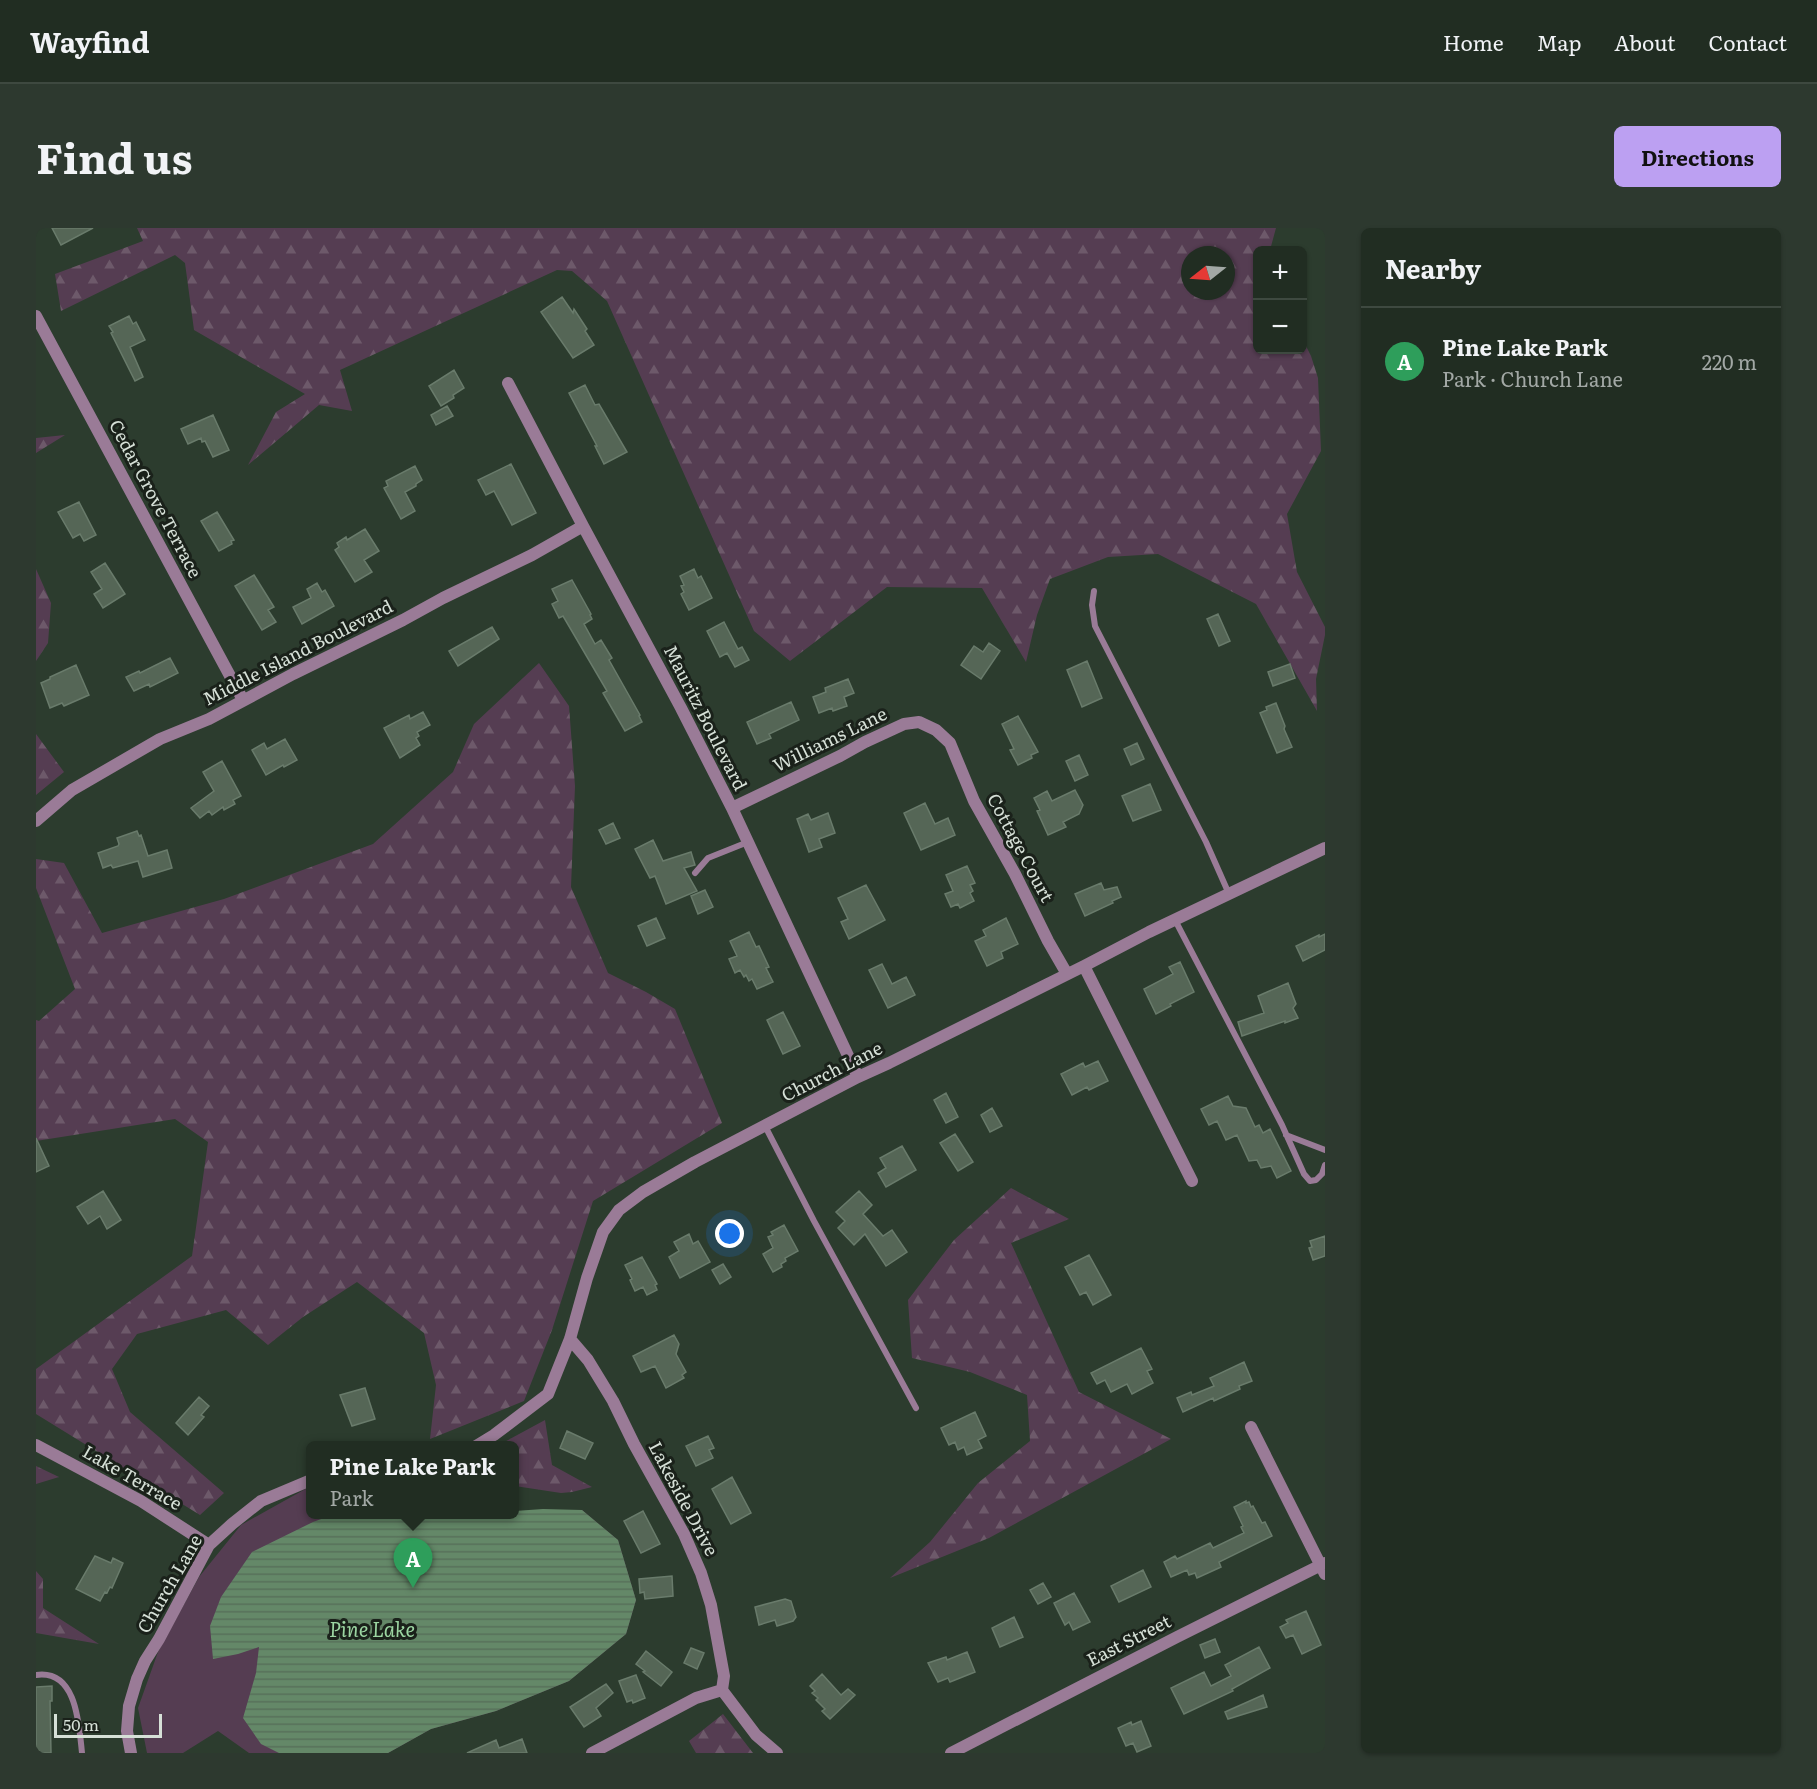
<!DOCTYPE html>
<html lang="en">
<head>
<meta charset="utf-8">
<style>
	:root { --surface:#212d22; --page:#2d392f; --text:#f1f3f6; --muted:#a2a8a5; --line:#3e4940; --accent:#bca0f2 }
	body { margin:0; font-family:Literata,serif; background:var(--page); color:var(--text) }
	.controls { position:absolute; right:18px; top:18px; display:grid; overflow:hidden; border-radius:9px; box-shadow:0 2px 4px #0004 }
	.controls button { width:54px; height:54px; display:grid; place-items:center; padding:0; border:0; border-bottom:2px solid var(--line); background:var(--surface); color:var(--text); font:30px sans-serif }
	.compass { position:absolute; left:1145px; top:18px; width:54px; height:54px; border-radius:50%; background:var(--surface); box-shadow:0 2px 4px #0004; rotate:253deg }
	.scale { position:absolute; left:18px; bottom:15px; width:108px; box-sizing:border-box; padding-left:6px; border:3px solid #d6e0d7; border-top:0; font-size:16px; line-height:21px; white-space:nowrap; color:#d6e0d7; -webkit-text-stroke:4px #1a211a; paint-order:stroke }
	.you { position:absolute; left:694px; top:1006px; width:21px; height:21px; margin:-15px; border:4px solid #fff; border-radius:50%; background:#1a73e8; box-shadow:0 0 0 9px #1a73e833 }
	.badge { display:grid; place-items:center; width:39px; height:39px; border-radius:50%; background:var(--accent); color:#fff; font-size:20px; font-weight:700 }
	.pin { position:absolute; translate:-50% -50px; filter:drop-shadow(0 2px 3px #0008) }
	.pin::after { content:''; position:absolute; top:32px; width:21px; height:18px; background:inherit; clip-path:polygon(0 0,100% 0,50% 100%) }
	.popup { position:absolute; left:270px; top:1213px; width:213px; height:78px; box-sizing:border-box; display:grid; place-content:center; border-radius:9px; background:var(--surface); filter:drop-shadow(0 2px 4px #0005); font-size:20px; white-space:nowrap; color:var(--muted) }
	.popup b { font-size:22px; color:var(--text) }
	.popup::after { content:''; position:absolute; left:50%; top:100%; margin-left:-12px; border:12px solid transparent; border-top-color:var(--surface) }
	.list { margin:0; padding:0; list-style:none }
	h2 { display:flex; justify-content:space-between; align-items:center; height:78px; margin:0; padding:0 24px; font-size:26px }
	h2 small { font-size:20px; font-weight:400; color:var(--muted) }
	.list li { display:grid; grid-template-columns:39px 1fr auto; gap:18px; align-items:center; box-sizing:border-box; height:108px; padding:0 24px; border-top:2px solid var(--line) }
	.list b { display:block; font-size:22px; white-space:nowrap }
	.list p { margin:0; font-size:20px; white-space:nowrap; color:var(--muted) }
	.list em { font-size:20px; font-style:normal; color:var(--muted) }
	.map { position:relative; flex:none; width:1289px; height:1525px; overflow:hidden; border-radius:9px }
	header { display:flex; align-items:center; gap:36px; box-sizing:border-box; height:84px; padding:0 30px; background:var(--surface); border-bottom:2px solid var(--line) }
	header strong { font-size:28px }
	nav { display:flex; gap:33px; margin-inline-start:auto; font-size:21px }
	.intro { display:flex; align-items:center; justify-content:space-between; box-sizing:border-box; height:144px; padding:0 36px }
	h1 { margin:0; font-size:42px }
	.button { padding:15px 27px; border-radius:9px; background:var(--accent); color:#111; font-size:21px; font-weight:700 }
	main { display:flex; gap:36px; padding:0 36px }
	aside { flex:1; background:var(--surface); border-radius:9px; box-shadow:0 2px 4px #0004 }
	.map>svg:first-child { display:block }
</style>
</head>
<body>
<header>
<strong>Wayfind</strong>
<nav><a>Home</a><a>Map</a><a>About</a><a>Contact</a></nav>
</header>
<div class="intro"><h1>Find us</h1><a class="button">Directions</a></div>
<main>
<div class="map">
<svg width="1289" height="1525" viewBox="0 0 1289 1525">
	<defs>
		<pattern id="forest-firs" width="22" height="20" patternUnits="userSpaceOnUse" patternTransform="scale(1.5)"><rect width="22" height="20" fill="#553d52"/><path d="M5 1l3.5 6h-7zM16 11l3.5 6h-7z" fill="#6d596a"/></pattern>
		<pattern id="water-rules" width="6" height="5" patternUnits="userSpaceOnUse" patternTransform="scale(1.5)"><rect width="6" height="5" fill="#648868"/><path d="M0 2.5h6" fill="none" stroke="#57705a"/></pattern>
	</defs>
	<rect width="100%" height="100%" fill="#2c3c2e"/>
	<path fill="url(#forest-firs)" fill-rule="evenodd" d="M101,0H1240L1234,22H1222V122H1266L1267,112L1275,128L1282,150L1285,223L1251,286L1261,344L1289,399V407L1280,451L1281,483L1220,376L1122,326L1072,329L1014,351L1001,387L990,434L946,360L851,359L754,433L718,403L571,73L536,43L521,42L304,142L316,183L283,177L212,237L240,184L269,166L158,102L149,35L139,27L25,83L19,46L107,13ZM1154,27H1190V63H1154Z
		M29,207L0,225V210Z
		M0,341L15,375L12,415L0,433Z
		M503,435L533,478L539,558L535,659L572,745L610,764L639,781L686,895L557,973L516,1102L488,1173L394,1211L400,1157L388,1105L321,1054L267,1089L232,1117L190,1082L101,1106L76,1141L94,1184L188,1265L164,1287L0,1186V1141L156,1028L172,914L139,891L0,913V792L3,793L39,761L0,660V631L28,635L66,705L188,671L337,616L417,544L438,496Z
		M0,506L28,544L0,567Z
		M975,960L1033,991L975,1015L1043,1164L1135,1211L953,1310L854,1350L894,1314L942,1255L994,1213L991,1167L934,1144L876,1130L872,1072L918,1012Z
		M509,1192L516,1237L556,1259L536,1264L525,1265L479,1258V1218L463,1217Z
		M0,1238L23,1249L0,1256Z
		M0,1343L7,1351V1380L63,1416L0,1405Z
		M687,1486L717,1525H660L653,1513Z"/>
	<path fill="#553d52" d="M273,1259H275V1286H479V1278L481,1283L546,1282L582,1312L600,1372L590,1406L533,1453L460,1483L395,1501L352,1525H213L182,1503L147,1525H111L102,1480L122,1424L163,1349L205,1297Z"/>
	<path fill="url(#water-rules)" d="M507,1281L546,1282L582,1312L600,1372L590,1406L533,1453L460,1483L395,1501L352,1525H243L225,1516L207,1490L220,1445L223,1419L202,1426L177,1431L174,1398L185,1369L216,1324L277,1294L299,1286H391L409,1289L439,1286H479V1283Z"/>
	<path fill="#556656" stroke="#697b6b" stroke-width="1.5" d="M16,0H57L25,17Z
		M526,69L537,85L538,81L551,101L549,103L558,117L537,130L505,84Z
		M93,88L97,96L100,94L109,112L94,119L107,149L99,153L75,105L77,104L73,98Z
		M418,142L428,160L417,167L418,170L405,178L393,158Z
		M549,157L559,177L563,176L591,224L568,236L559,218H561L533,165Z
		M411,178L417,188L400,197L395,187Z
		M177,187L193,222L177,229L169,213L166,214L165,210L152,216L145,201Z
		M475,236L500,285L476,297L458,263L450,267L442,252Z
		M379,238L386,252L380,256V258L369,264L379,283L365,291L348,260L352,258L350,253Z
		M43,274L60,307L48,313L44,306L37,310L22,284Z
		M181,284L198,312L195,313L196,316L183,323L165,293Z
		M329,301L343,323L328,332L336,344L319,354L299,322L303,319L301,315L310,309L311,312Z
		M69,335L89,366L67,380L58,366L66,361L55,344Z
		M658,341L662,350L665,348L676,370L653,382L645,366L648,364L645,358L648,357L644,348Z
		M218,347L238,379L232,382L240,394L226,402L199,358Z
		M536,352L555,386L554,387L556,391L548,396L559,416L565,412L576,430L573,432L604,487L603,488L606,494L589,503L567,465L571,463L527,388L523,390L516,376L522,373L516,361Z
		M281,355L286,364L289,362L298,378L266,396L257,379L275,370L271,361Z
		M1182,386L1194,413L1183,418L1171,391Z
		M688,394L702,421L706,419L713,432L699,439L691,425L684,429L671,403Z
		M456,399L463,411L422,438L413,423Z
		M953,415L964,423L945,451L925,437L938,418L947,424Z
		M134,430L142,445L114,459L113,456L98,463L90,449L103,443L104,445Z
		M1051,433L1066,470L1046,479L1031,442Z
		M1254,436L1259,450L1237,458L1232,444Z
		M40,437L53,467L28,478L26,475L14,480L5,455L14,451V449Z
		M812,451L818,465L808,469L811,478L797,483L796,480L783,485L777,469L790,464L789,460Z
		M755,474L763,492L733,506L735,510L721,516L711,494Z
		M1240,475L1249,498L1248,501L1256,519L1241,525L1224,485L1231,482L1230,479Z
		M387,484L394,497L381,504L383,508L380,510L384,517L364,530L348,500L373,487L374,491Z
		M982,488L1002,524L995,527L996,530L982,537L974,522L978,521L966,496Z
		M249,511L261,532L248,539L247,537L230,547L216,522L228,515L231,521Z
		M1101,515L1108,531L1095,537L1088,521Z
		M1043,527L1052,547L1039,553L1030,533Z
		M186,533L205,568L197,572L199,576L188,582L187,579L176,587L173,583L164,590L155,580L178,563L167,544Z
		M1114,556L1125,582L1097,593L1086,568Z
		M1039,562L1047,577L1043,586L1027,594L1030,599L1012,607L1001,583L1004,582L998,570L1011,563L1016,573Z
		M889,575L899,596L912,590L919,607L885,622L868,585Z
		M792,585L799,605L783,611L786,619L773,624L761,591L772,586L775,592Z
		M577,595L584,610L570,616L563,602Z
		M101,603L103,608L105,607L112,628L131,622L136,640L107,649L102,633L77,640L75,637L67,640L62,625L82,618L83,616L81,610Z
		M617,612L627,633L655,624L659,637L648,640L661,663L630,676L619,648L614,650L599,621Z
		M931,638L939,655L934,657L937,663L934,665L938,673L924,680L922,676L915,679L909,666L917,663L910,647Z
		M1065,655L1068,662L1081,659L1085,669L1076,673L1077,675L1049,688L1039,666Z
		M830,657L849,692L813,711L805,694L812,691L802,670Z
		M669,662L677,679L662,686L655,668Z
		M620,690L629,710L611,718L602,698Z
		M970,690L982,716L965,724L967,730L951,738L939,713L950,708L947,702Z
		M713,704L720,719L723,718L733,739L730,740L737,754L721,761L716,751L713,753L710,747L708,749L704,742L699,745L693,731L701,728L694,713Z
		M1289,706V722L1267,733L1260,718L1283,707V709Z
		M1144,734L1158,764L1134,776L1135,778L1120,786L1108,761L1137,746L1133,739Z
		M846,736L856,756L870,749L879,767L852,780L833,742Z
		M1252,755L1260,776L1257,780L1262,790L1249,795V793L1206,808L1202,794L1228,785L1222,768Z
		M747,784L764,818L747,826L731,792Z
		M1062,833L1072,853L1053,862L1051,859L1036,867L1025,846L1047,835L1049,839Z
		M910,865L922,889L910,895L898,872Z
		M1192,868L1197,878L1210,880L1219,899L1223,897L1227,905L1234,901L1255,943L1241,950L1235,938L1225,940L1221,932L1213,933L1201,907L1190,912L1181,893L1173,897L1165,881Z
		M956,880L966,898L954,904L945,887Z
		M919,906L937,934L922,943L904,915Z
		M0,910L13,938L0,944Z
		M866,918L880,942L850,959L842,945L850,940L844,930Z
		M67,963L85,992L71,1001L64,988L52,996L41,979Z
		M823,963L836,977L827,986L847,1008L856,1002L871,1024L850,1038L829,1006L818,1017L802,1000L809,993L800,984Z
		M748,997L762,1023L749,1030L750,1033L745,1036L746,1039L737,1044L727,1026L737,1020L732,1009L737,1007L735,1004Z
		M653,1006L657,1016L662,1013L674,1034L644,1050L633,1029L643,1023L638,1014Z
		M1289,1008V1028L1277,1032L1273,1020L1276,1019L1274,1013Z
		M1053,1027L1075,1067L1057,1077L1050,1064L1044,1067L1029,1039Z
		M606,1029L621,1056L619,1057L621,1062L611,1067L607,1059L599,1063L594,1052L596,1051L589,1037Z
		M687,1036L695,1049L684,1056L676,1042Z
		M638,1107L643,1116L640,1126L650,1144L646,1147L648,1150L630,1160L619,1138L605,1144L597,1128Z
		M1105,1120L1116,1141L1111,1143L1117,1155L1096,1166L1091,1156L1075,1164L1069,1152L1061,1156L1055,1145Z
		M1208,1134L1216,1153L1203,1158L1204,1161L1178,1173L1177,1170L1147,1184L1141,1170L1155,1164L1156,1167L1178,1158L1174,1150Z
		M329,1160L339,1191L316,1198L304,1167Z
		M163,1169L173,1178L165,1187L168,1189L152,1207L140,1195Z
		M939,1184L950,1208L942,1212L946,1220L931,1227L928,1219L922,1222L919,1214L913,1217L905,1200Z
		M531,1203L557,1215L549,1231L524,1220Z
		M672,1208L678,1220L673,1222L677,1230L660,1238L650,1218Z
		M696,1249L715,1285L695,1296L676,1261Z
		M1210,1273V1275L1213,1274L1215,1279L1217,1278L1226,1295L1229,1294L1236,1308L1183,1334L1185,1339L1161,1350L1159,1345L1153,1347L1151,1342L1135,1349L1128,1334L1139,1328L1141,1331L1174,1315L1177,1320L1208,1305L1205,1299L1207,1298L1198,1279Z
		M607,1283L624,1316L605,1325L588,1293Z
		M59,1328L75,1335L77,1330L87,1335L76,1360L74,1359L71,1365L69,1364L64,1373L40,1361Z
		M1107,1342L1115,1359L1083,1374L1075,1358Z
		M636,1348L637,1368L609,1371L608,1364L604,1365L603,1351Z
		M1007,1355L1015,1369L1002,1376L994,1362Z
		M1038,1365L1054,1394L1037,1402L1033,1394L1029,1397L1018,1375Z
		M749,1371L755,1373L760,1389L757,1393L741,1398L739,1392L723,1397L719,1379Z
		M1270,1383L1285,1417L1266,1426L1257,1407L1250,1410L1244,1399L1252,1395L1250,1392Z
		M978,1389L987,1409L964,1419L956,1400Z
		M1179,1411L1184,1424L1169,1430L1164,1417Z
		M1223,1419L1234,1440L1196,1461L1197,1463L1148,1486L1135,1460L1168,1444L1175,1458L1195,1448L1189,1437Z
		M655,1420L668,1425L661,1441L648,1435Z
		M610,1423L636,1444L625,1458L607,1444L609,1443L600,1436Z
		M931,1424L939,1444L914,1454L912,1450L902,1454L892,1435L910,1429L911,1432Z
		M786,1446L805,1467L812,1461L819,1467L794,1491L786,1483L789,1481L780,1472L782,1470L776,1465L779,1463L774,1458Z
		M600,1447L609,1470L597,1475L596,1472L591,1474L583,1453Z
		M570,1456L577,1465L560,1480L565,1488L548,1499L534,1479Z
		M16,1458V1473H14L15,1525H0V1459Z
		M1227,1467L1231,1479L1192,1491L1189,1484Z
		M1105,1493L1115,1518L1101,1524L1097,1515L1090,1518L1082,1500L1095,1494L1096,1497Z
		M486,1511L491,1525H431L460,1512L463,1520Z"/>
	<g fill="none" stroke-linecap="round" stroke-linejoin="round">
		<path stroke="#9a7b97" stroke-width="6" d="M1058,363L1056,377L1059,398L1170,614L1193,666
			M659,645L672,630L712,614
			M1139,692L1246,897L1268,946L1274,953L1280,952L1286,946L1289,937
			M729,898L778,993L880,1180
			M1250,907L1289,922
			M0,1447C41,1441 43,1497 46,1525"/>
		<path stroke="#9a7b97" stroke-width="12" d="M0,88L207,472
			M472,155L547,298L645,480L696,580L822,849
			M696,580L804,528L829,514L868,496L883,494L900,502L914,515L938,573L979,646L1012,713L1031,746
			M0,593L36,562L124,511L173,491L257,446L367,392L407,370L496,327L547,298
			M1048,738L1156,953
			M534,1111L552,1132L577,1173L598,1216L648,1306L665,1345L675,1377L688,1448L686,1462
			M1215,1199L1289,1346
			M0,1217L105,1273L173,1317
			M440,1218L458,1207L512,1166L534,1111L551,1050L567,1004L583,982L607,964L659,934L822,849L853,835L1048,738L1113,704L1289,620
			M686,1462L720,1507L741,1525
			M95,1525L91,1503L93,1478L101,1451L109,1433L123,1411L173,1317L196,1296L225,1273L275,1252
			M556,1525L660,1470L686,1462
			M915,1525L1141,1409L1289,1335"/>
	</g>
	<g text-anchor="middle" stroke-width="6" stroke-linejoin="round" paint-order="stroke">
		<g font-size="18" fill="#d6e0d7" stroke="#1a211a">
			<text transform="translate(119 271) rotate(62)" y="6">Cedar Grove Terrace</text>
			<text transform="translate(262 425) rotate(-27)" y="6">Middle Island Boulevard</text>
			<text transform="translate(669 490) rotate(63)" y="6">Mauritz Boulevard</text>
			<text transform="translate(794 512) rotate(-26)" y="6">Williams Lane</text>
			<text transform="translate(984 620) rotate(62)" y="6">Cottage Court</text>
			<text transform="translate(796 844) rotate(-27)" y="6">Church Lane</text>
			<text transform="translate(96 1250) rotate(30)" y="6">Lake Terrace</text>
			<text transform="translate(647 1271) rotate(62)" y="6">Lakeside Drive</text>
			<text transform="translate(134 1356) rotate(-60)" y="6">Church Lane</text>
			<text transform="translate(1093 1413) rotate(-27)" y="6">East Street</text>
		</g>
		<g font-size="20" font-style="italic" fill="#9cd6a2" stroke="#1a211a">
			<text x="336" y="1409">Pine Lake</text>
		</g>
	</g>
</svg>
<div class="controls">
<button>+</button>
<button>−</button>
</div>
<svg class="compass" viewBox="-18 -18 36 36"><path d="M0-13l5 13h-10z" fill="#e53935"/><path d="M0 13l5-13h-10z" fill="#a2a8a5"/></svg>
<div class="scale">50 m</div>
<div class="you"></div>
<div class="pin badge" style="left:377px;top:1360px;background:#2e9e5b">A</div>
<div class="popup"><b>Pine Lake Park</b>Park</div>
</div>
<aside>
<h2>Nearby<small></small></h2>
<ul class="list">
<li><span class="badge" style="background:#2e9e5b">A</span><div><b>Pine Lake Park</b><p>Park · Church Lane</p></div><em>220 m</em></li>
</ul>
</aside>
</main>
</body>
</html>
